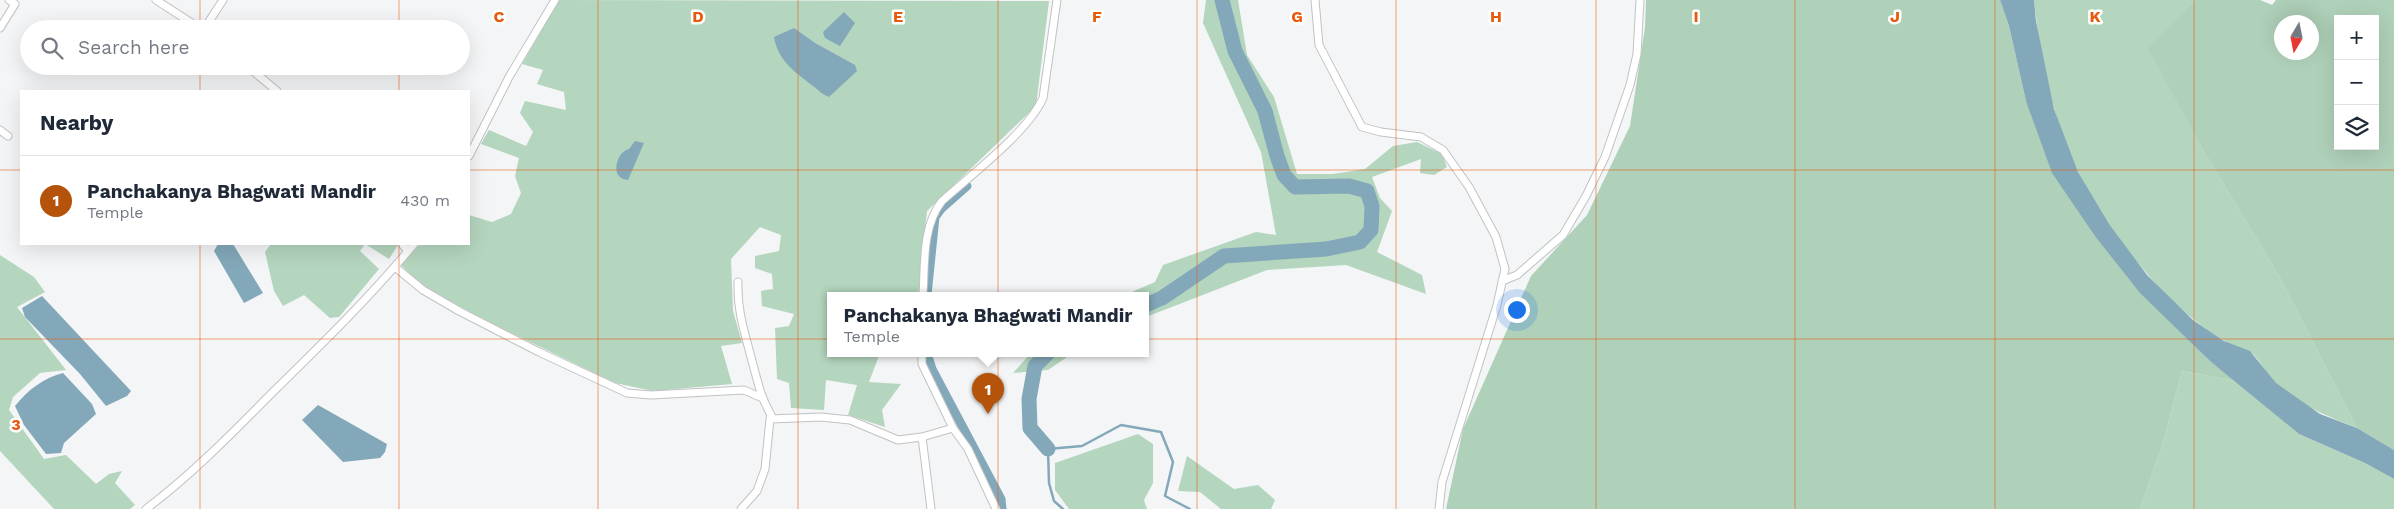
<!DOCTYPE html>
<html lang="en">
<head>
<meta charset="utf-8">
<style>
	:root { --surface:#fff; --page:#f2f2f3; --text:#1f2937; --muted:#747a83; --line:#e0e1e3; --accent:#b45309 }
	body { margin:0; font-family:"Work Sans",sans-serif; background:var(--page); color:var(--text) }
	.controls { position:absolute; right:15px; top:15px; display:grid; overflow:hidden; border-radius:0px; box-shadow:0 5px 20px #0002 }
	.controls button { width:45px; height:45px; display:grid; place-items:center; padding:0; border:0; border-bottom:1px solid var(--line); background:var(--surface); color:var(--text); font:25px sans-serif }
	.compass { position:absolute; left:2274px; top:15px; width:45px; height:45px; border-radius:50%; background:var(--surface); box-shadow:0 5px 20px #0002; rotate:190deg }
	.you { position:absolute; left:1516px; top:309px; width:18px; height:18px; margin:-12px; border:4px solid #fff; border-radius:50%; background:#1a73e8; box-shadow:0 0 0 8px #1a73e833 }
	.badge { display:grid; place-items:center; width:32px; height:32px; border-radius:50%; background:var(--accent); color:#fff; font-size:16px; font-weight:700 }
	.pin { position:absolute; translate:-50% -41px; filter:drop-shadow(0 1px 2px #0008) }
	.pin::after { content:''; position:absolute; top:26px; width:18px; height:15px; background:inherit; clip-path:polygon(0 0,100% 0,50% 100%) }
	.popup { position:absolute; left:827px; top:292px; width:322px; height:65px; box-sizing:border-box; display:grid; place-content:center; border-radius:0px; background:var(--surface); filter:drop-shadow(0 1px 4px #0005); font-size:16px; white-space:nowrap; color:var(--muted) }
	.popup b { font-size:19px; color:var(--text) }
	.popup::after { content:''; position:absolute; left:50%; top:100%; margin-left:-10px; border:10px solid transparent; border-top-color:var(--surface) }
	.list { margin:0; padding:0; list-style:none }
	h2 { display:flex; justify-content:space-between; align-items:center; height:65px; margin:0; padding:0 20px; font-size:21px }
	h2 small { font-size:16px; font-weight:400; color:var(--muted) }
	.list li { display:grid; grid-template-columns:32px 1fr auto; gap:15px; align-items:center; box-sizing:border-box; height:90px; padding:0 20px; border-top:1px solid var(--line) }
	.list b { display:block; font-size:19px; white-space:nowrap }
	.list p { margin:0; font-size:16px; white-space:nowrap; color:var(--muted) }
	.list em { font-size:16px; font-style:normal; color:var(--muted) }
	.icon { flex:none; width:28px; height:28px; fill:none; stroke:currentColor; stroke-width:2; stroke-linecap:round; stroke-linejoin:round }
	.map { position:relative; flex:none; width:2394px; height:509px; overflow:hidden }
	.search { position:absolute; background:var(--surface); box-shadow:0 5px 20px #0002; left:20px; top:20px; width:450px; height:55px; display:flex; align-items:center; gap:12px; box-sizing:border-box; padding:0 18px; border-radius:28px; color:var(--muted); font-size:19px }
	.panel { position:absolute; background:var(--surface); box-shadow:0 5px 20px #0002; left:20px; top:90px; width:450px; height:155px; border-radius:0px }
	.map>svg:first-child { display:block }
</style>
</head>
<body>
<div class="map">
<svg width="2394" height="509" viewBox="0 0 2394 509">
	<rect width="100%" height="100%" fill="#f4f5f6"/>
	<path fill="#b4d5be" d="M559,0L1049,1L1036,106L927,211L918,295H830V353H880L869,382L901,384L882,410L885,427L848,415L857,385L826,380L824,410L791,408L789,383L777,379L775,328L789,326L794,314L762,306L761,291L773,289L772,274L755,268V256L779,251L781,235L760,227L731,259L733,311L742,343L721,346L732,384L653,391L615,383L491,323L422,286L401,265L420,244H469V215L492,222L511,214L521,193L515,176L519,158L481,144L489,130L526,146L533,132L520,113L525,101L566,110L564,92L537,84L543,70L522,64Z
		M1206,0H1238L1247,55L1274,97L1297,174H1333L1365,169L1393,146L1417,142L1442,154L1447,167L1434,175L1420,173L1421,159L1372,177L1380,198L1392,211L1377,252L1422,275L1426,294L1346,265L1267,270L1146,317V295H1125L1155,282L1163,265L1256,232L1276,235L1261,152L1203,23Z
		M2034,0H2195L2149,48L2200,145L2279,276L2357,428C2329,417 2298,405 2275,383C2268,376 2257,355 2249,351C2241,347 2232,346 2225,341C2168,309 2106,230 2078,172C2053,120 2040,57 2034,0Z
		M271,244H397L398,245L389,259L365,244L360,251L379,269L339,317L330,318L304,295L283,306L274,291L265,252Z
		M0,255L34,277L45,292L17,307L66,370L40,373L13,397L9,410L44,459L66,455L96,484L109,474L122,471L115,483L135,505L130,509H54L0,451Z
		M1031,353H1073L1048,370L1013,373Z
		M2182,371L2236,381L2299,434L2365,463L2394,479V509H2140L2165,436Z
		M1138,434L1153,444V483L1144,500L1147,509H1069L1055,490V463Z
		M1187,456L1234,489L1258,485L1275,500L1271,509H1221L1200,492L1178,491Z"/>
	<path fill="#afd0b9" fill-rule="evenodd" d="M1646,0H2000L2009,26L2026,101L2184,335L2210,361L2236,381L2182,371L2165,436L2140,509H1446L1463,429L1531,276L1587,215L1630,126L1645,27Z
		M2195,0H2260L2272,5L2276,0H2394V450L2357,428L2279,276L2200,145L2148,48ZM2338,19H2375V146H2338ZM2282,22H2312V52H2282Z"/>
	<path fill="#83a8b9" d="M2000,0H2034L2036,21L2054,109L2078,172L2109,224L2147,275L2193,320L2224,341L2250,351L2276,383L2320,414L2357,428L2394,450V479L2365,463L2299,434L2210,361L2140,293L2095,236L2052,173L2026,101L2009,26Z
		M844,12L855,23L840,46L825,38L823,32Z
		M794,28L815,43L855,65L857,71L829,97C821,94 819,90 813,86C795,72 778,61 774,37Z
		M635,141L644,143L628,180C625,179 622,179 620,177C612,171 618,151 629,149Z
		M218,244H233L263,293L244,303L214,251Z
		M42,296L131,391L127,396L106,406L80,374L25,317L22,308Z
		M63,373L92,404L96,414L64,443L61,453L46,454L24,425L15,406C28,390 43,378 63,373Z
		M318,405L387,444L385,452L380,458L343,462L302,420Z"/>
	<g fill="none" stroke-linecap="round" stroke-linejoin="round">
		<path stroke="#83a8b9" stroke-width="2.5" d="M1063,509L1054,501L1049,483L1048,449L1082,446L1121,425L1161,432L1173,462L1165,496L1190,509"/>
		<path stroke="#83a8b9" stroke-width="9" d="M927,295L935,217L941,209L967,186
			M927,353L932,369L1001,499L1002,509"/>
		<path stroke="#83a8b9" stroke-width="15" d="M1146,305L1162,298L1224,256L1326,249L1360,242L1371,230L1372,206L1367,191L1349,186L1295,187L1284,175L1277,156L1265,111L1235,51L1222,0
			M1048,353L1035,366L1029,399L1030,428L1048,449"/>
		<g stroke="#c1c2c3" stroke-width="9">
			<path id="street" d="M156,0L201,29
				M1315,0L1319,45L1362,127L1381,132L1421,137L1443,150L1469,187L1496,237L1505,269L1497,305L1442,482L1439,509
				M0,28L15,4L9,0
				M204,29L223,0
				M247,66L277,91
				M0,130L8,136
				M469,156L509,77L555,0
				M402,244L408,251
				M395,267L423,290L459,311L539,352L627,393L651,395L744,390L760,397
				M1502,281L1517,275L1563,235L1586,196L1605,157L1630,85L1637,54L1640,0
				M738,282C737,312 745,333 752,361C758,382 760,396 771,415L770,419
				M923,295C925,264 922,226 942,201C971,175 1028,132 1043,98L1057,0
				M922,353V364L953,428L968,449L996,509
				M922,437L931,509
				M146,509C194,473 235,430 277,388C325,341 372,295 414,244
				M741,509L757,491L765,469L770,419L821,417L850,420L898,440L922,437L953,428"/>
		</g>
		<use href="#street" stroke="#fff" stroke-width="7"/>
	</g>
	<path fill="none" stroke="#e8590c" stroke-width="1" stroke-opacity="0.55" d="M200,0V29M399,0V29M598,0V509M798,0V509M998,0V509M1197,0V509M1396,0V509M1596,0V509M1795,0V509M1995,0V509M2194,0V509M200,66V91M399,66V91M0,170H21M469,170H2394M200,244V509M399,244V509M0,339H2394"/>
	<g font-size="16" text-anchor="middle" font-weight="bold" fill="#e8590c" stroke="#fff" stroke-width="5" stroke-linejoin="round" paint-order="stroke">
		<text x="499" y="22">C</text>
		<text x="698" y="22">D</text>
		<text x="898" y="22">E</text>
		<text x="1097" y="22">F</text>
		<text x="1297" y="22">G</text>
		<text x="1496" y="22">H</text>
		<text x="1696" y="22">I</text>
		<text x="1895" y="22">J</text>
		<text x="2095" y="22">K</text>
		<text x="16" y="430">3</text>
	</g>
</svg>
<div class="controls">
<button>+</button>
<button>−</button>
<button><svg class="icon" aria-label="layers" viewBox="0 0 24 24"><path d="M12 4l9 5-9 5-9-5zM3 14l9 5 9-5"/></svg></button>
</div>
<svg class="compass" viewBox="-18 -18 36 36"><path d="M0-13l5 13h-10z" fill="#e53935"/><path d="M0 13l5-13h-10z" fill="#747a83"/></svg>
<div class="you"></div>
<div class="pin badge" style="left:988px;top:414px">1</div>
<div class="popup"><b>Panchakanya Bhagwati Mandir</b>Temple</div>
<div class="search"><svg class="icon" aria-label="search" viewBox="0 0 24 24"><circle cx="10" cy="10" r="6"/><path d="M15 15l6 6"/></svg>Search here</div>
<section class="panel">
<h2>Nearby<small></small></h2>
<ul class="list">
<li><span class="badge">1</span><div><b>Panchakanya Bhagwati Mandir</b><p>Temple</p></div><em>430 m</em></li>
</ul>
</section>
</div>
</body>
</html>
